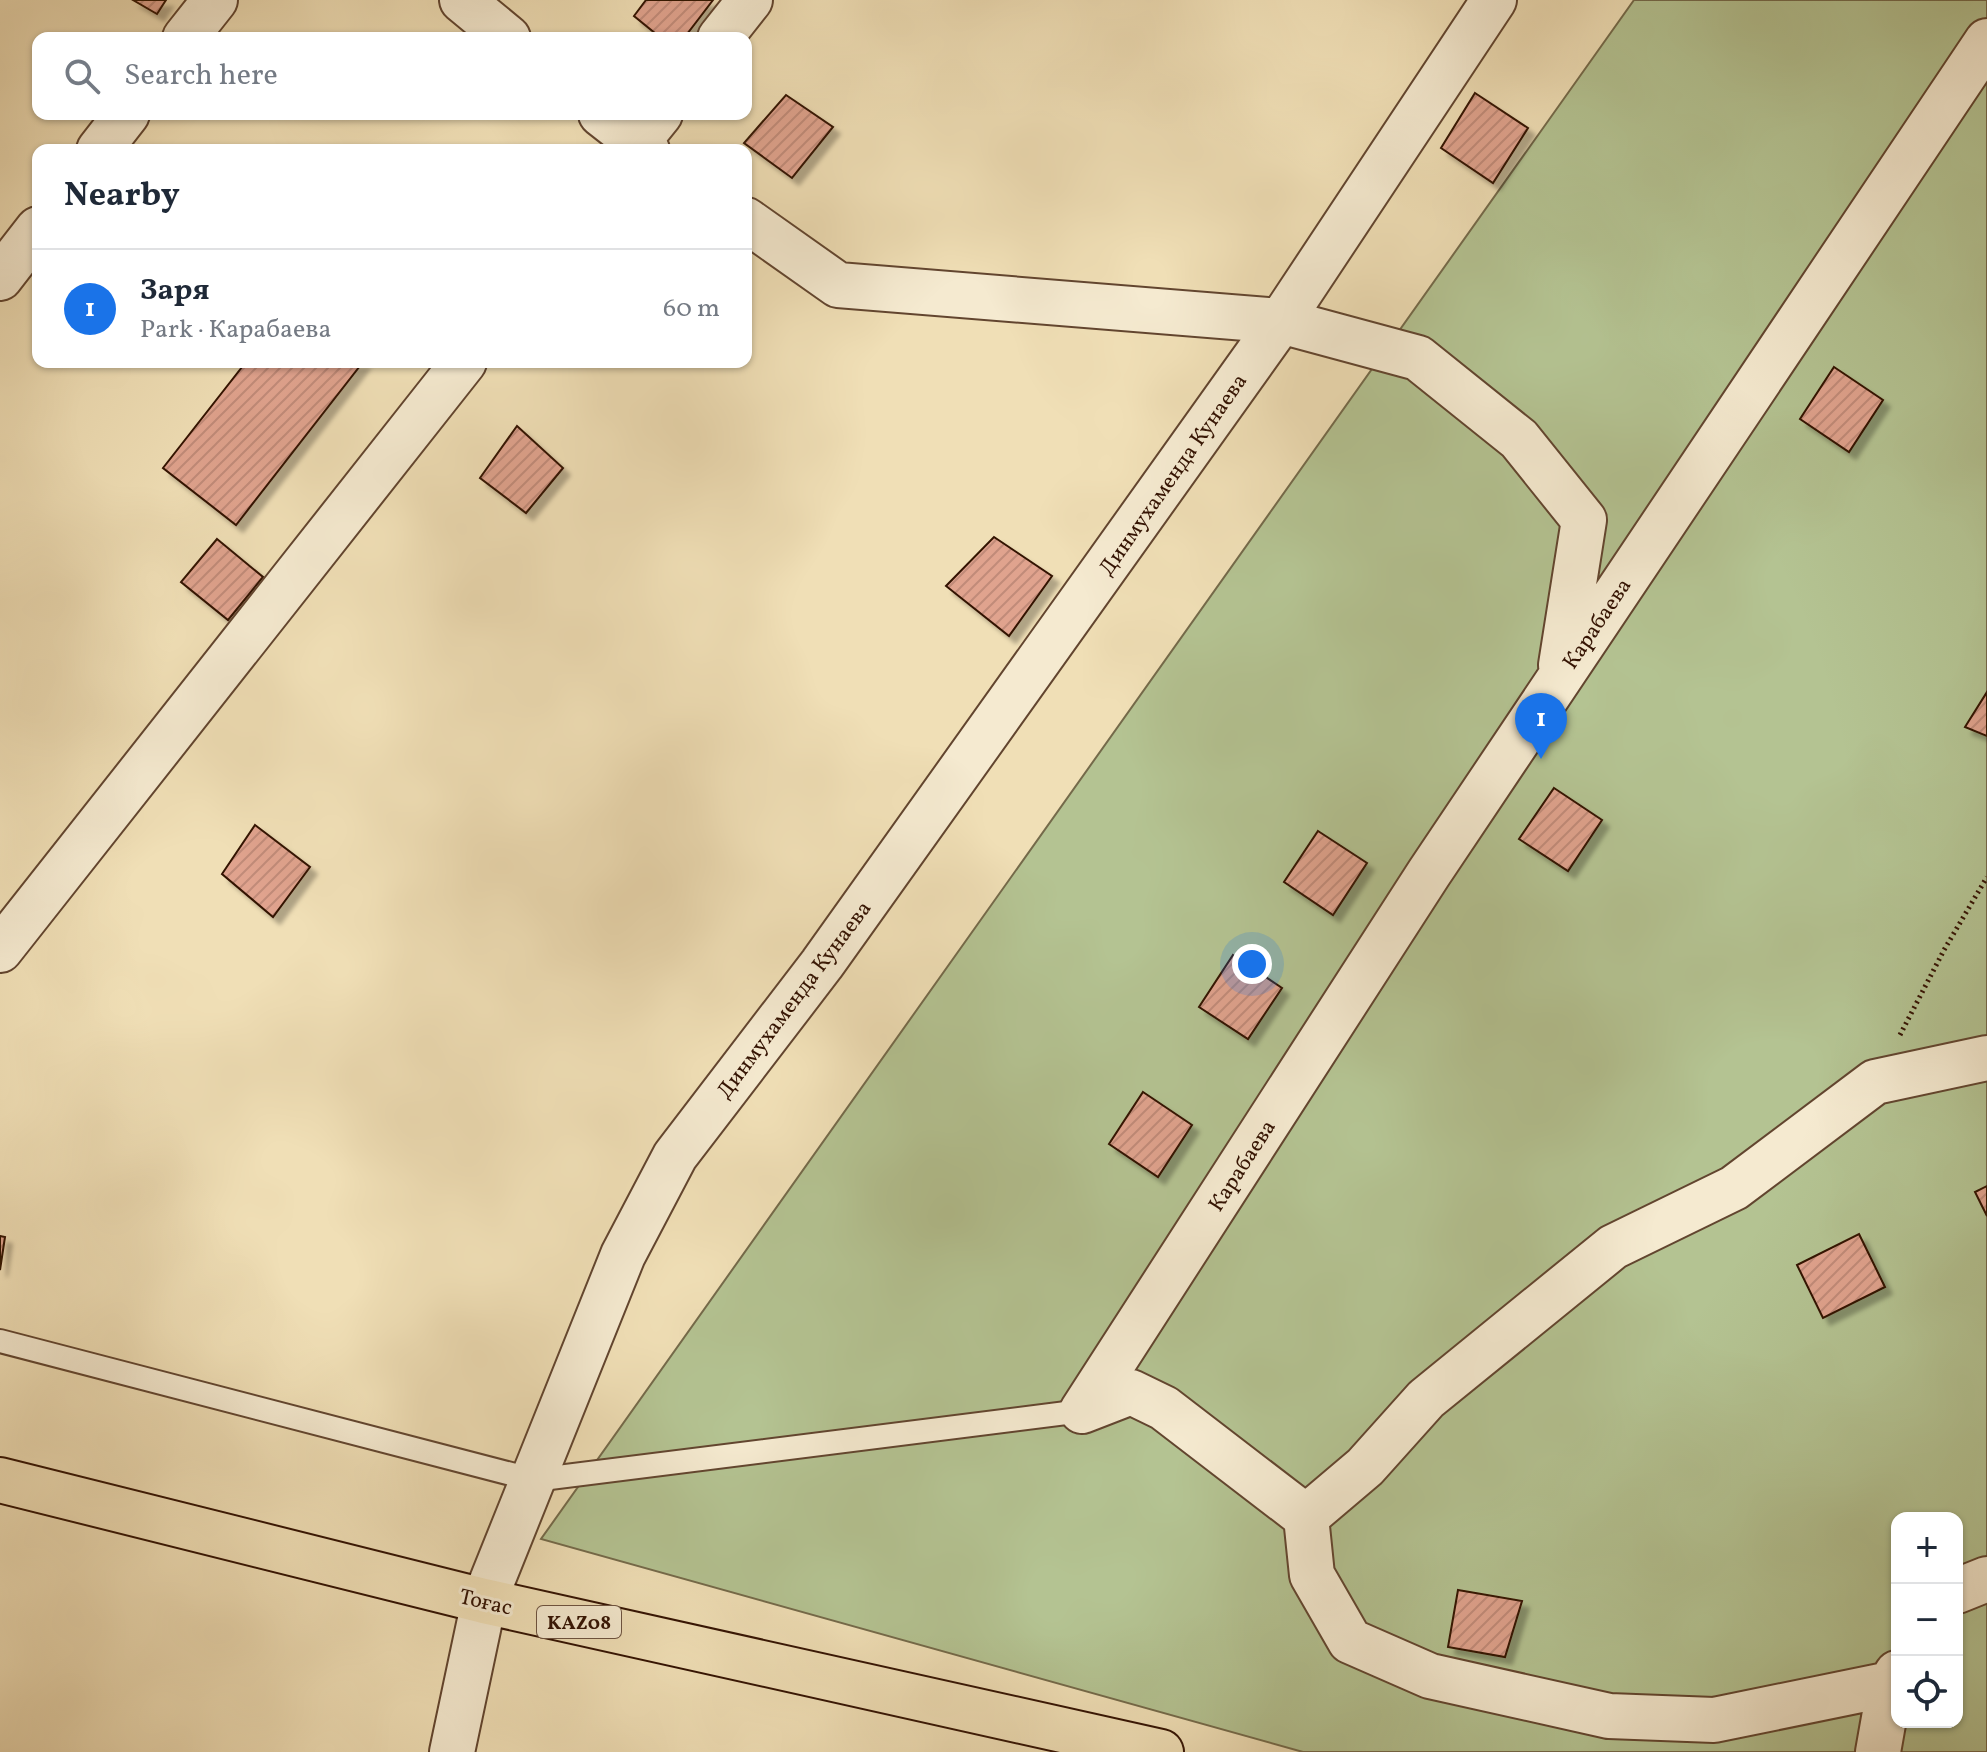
<!DOCTYPE html>
<html lang="en">
<head>
<meta charset="utf-8">
<style>
	:root { --surface:#fff; --page:#f6f6f7; --text:#1f2937; --muted:#747a83; --line:#e0e1e3; --accent:#1a73e8 }
	body { margin:0; font-family:Vollkorn,serif; background:var(--page); color:var(--text) }
	.controls { position:absolute; right:24px; bottom:24px; display:grid; overflow:hidden; border-radius:16px; box-shadow:0 2px 6px #0004 }
	.controls button { width:72px; height:72px; display:grid; place-items:center; padding:0; border:0; border-bottom:2px solid var(--line); background:var(--surface); color:var(--text); font:40px sans-serif }
	.you { position:absolute; left:1252px; top:964px; width:28px; height:28px; margin:-20px; border:6px solid #fff; border-radius:50%; background:#1a73e8; box-shadow:0 0 0 12px #1a73e833 }
	.badge { display:grid; place-items:center; width:52px; height:52px; border-radius:50%; background:var(--accent); color:#fff; font-size:26px; font-weight:700 }
	.pin { position:absolute; translate:-50% -66px; filter:drop-shadow(0 2px 4px #0008) }
	.pin::after { content:''; position:absolute; top:42px; width:28px; height:24px; background:inherit; clip-path:polygon(0 0,100% 0,50% 100%) }
	.list { margin:0; padding:0; list-style:none }
	h2 { display:flex; justify-content:space-between; align-items:center; height:104px; margin:0; padding:0 32px; font-size:34px }
	h2 small { font-size:26px; font-weight:400; color:var(--muted) }
	.list li { display:grid; grid-template-columns:52px 1fr auto; gap:24px; align-items:center; box-sizing:border-box; height:120px; padding:0 32px; border-top:2px solid var(--line) }
	.list b { display:block; font-size:30px; white-space:nowrap }
	.list p { margin:0; font-size:26px; white-space:nowrap; color:var(--muted) }
	.list em { font-size:26px; font-style:normal; color:var(--muted) }
	.icon { flex:none; width:44px; height:44px; fill:none; stroke:currentColor; stroke-width:2; stroke-linecap:round; stroke-linejoin:round }
	.map { position:relative; flex:none; width:1987px; height:1752px; overflow:hidden }
	.search { position:absolute; background:var(--surface); box-shadow:0 2px 6px #0004; left:32px; top:32px; width:720px; height:88px; display:flex; align-items:center; gap:20px; box-sizing:border-box; padding:0 28px; border-radius:16px; color:var(--muted); font-size:30px }
	.panel { position:absolute; background:var(--surface); box-shadow:0 2px 6px #0004; left:32px; top:144px; width:720px; height:224px; border-radius:16px }
	.map>svg:first-child { display:block }
</style>
</head>
<body>
<div class="map">
<svg width="1987" height="1752" viewBox="0 0 1987 1752">
	<defs>
		<pattern id="building-hatch" width="6" height="6" patternUnits="userSpaceOnUse" patternTransform="scale(2)"><rect width="6" height="6" fill="#e0a38e"/><path d="M-1 1l2-2M0 6l6-6M5 7l2-2" fill="none" stroke="#c18b79"/></pattern>
		<filter id="shadow"><feDropShadow dx="7" dy="7" stdDeviation="2" flood-color="#0004"/></filter>
	</defs>
	<rect width="100%" height="100%" fill="#f0dfb6"/>
	<filter id="stains"><feTurbulence type="fractalNoise" baseFrequency=".0025" numOctaves="4"/><feColorMatrix values="0 0 0 0 .2 0 0 0 0 .09 0 0 0 0 .02 0 0 0 .5 -.17"/></filter>
	<radialGradient id="worn" r=".72"><stop offset=".6" stop-color="#630" stop-opacity="0"/><stop offset="1" stop-color="#630" stop-opacity=".3"/></radialGradient>
	<path fill="#b4c392" stroke="#746a4a" stroke-width="2" fill-rule="evenodd" d="M1634,0H1987V1752H1303L541,1539ZM1897,1518H1957V1722H1897Z"/>
	<path fill="url(#building-hatch)" stroke="#331202" stroke-width="2" filter="url(#shadow)" d="M133,0H166L157,14Z
		M646,0H713L684,38H661L634,16Z
		M1475,93L1528,128L1493,183L1441,148Z
		M786,95L833,127L792,178L744,143Z
		M246,362H363L236,525L163,468Z
		M1834,367L1883,400L1849,452L1800,419Z
		M517,426L563,468L526,513L480,478Z
		M994,537L1052,576L1009,636L946,586Z
		M217,539L263,577L228,620L181,582Z
		M1987,692V736L1965,727Z
		M1554,788L1602,820L1568,871L1519,839Z
		M255,825L310,867L273,917L222,874Z
		M1318,831L1367,863L1333,915L1284,882Z
		M1233,955L1282,988L1248,1039L1199,1007Z
		M1143,1092L1192,1125L1158,1177L1109,1144Z
		M1987,1186V1216L1975,1192Z
		M1859,1234L1885,1287L1823,1318L1797,1265Z
		M0,1236L5,1237L0,1270Z
		M1458,1590L1522,1601L1505,1657L1448,1647Z"/>
	<g fill="none" stroke-linecap="round" stroke-linejoin="round">
		<g stroke="#62452f" stroke-width="26">
			<path id="lane" d="M0,1341L534,1480L1082,1411"/>
		</g>
		<g stroke="#62452f" stroke-width="48">
			<path id="street" d="M462,0L508,38
				M185,38L215,0
				M720,38L750,0
				M601,114L647,150
				M99,150L127,114
				M631,150L660,114
				M746,220L838,285L1281,321L1418,358L1519,439L1584,520L1561,665
				M0,278L38,229
				M0,950L464,362
				M1082,1411L1429,873L1987,41
				M1082,1411L1131,1392L1164,1408L1306,1517L1365,1467L1426,1399L1613,1247L1734,1188L1875,1082L1987,1058
				M1306,1517L1312,1575L1350,1641L1430,1676L1609,1716L1714,1720L1890,1684
				M1957,1591L1987,1579
				M452,1752L484,1601L623,1255L675,1156L822,964L1281,321L1494,0
				M1878,1752L1890,1684L1897,1673"/>
		</g>
		<g stroke="#331202" stroke-width="48">
			<path id="highway" d="M0,1480L484,1601L1161,1752"/>
		</g>
		<path stroke="#331202" stroke-width="5" stroke-dasharray="2 4" stroke-linecap="butt" d="M1900,1035L1944,950L1987,877"/>
		<use href="#lane" stroke="#f5ead0" stroke-width="22"/>
		<use href="#street" stroke="#f5ead0" stroke-width="44"/>
		<use href="#highway" stroke="#f0dfb6" stroke-width="44"/>
	</g>
	<g text-anchor="middle" stroke-width="6" stroke-linejoin="round" paint-order="stroke">
		<rect fill="#f5ead0" stroke="#6d5340" stroke-width="2" x="537" y="1606" width="84" height="32" rx="6"/>
		<g font-size="20" font-weight="bold" fill="#331202">
			<text x="579" y="1629">KAZ08</text>
		</g>
		<g font-size="22" fill="#331202" stroke="#f5ead0">
			<text transform="translate(1172 474) rotate(-55)" y="8">Динмухаменда Кунаева</text>
			<text transform="translate(1596 623) rotate(-56)" y="8">Карабаева</text>
			<text transform="translate(793 999) rotate(-53)" y="8">Динмухаменда Кунаева</text>
			<text transform="translate(1241 1165) rotate(-57)" y="8">Карабаева</text>
			<text transform="translate(486 1601) rotate(13)" y="8">Тоғас</text>
		</g>
	</g>
	<rect width="100%" height="100%" filter="url(#stains)"/>
	<rect width="100%" height="100%" fill="url(#worn)"/>
</svg>
<div class="controls">
<button>+</button>
<button>−</button>
<button><svg class="icon" aria-label="locate" viewBox="0 0 24 24"><circle cx="12" cy="12" r="6"/><path d="M12 2v4M12 18v4M2 12h4M18 12h4"/></svg></button>
</div>
<div class="you"></div>
<div class="pin badge" style="left:1541px;top:759px">1</div>
<div class="search"><svg class="icon" aria-label="search" viewBox="0 0 24 24"><circle cx="10" cy="10" r="6"/><path d="M15 15l6 6"/></svg>Search here</div>
<section class="panel">
<h2>Nearby<small></small></h2>
<ul class="list">
<li><span class="badge">1</span><div><b>Заря</b><p>Park · Карабаева</p></div><em>60 m</em></li>
</ul>
</section>
</div>
</body>
</html>
